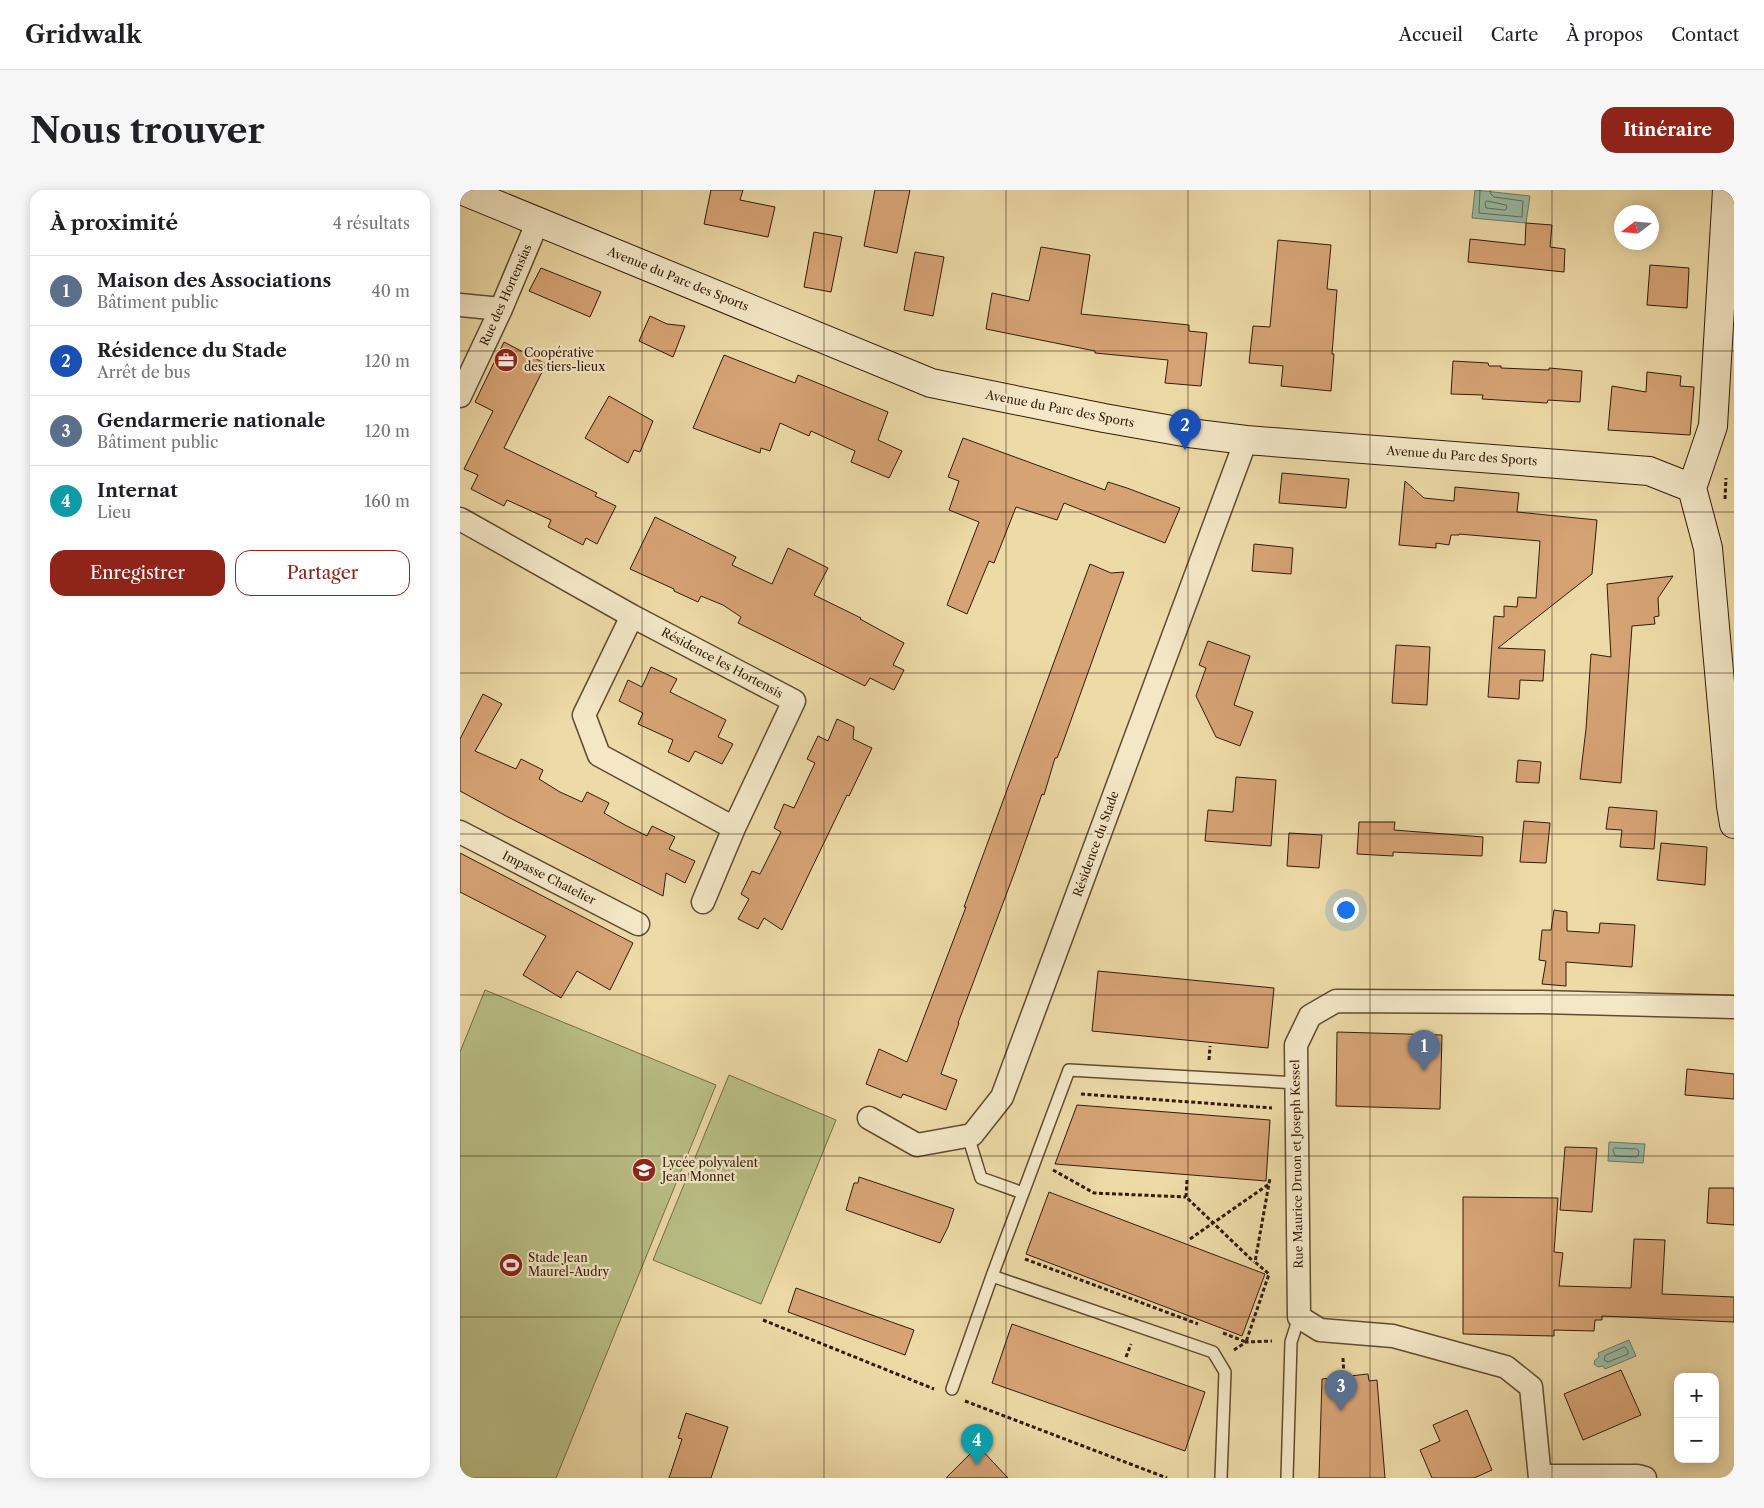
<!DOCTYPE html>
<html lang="fr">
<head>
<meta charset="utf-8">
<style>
	:root { --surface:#fff; --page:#f6f6f6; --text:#202124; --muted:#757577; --line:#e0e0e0; --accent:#8f2418 }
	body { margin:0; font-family:"Libre Caslon Text",serif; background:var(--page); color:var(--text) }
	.controls { position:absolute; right:15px; bottom:15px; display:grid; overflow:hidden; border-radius:10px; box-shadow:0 2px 12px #0003 }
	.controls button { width:45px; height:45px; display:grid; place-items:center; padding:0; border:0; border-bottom:1px solid var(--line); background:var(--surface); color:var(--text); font:25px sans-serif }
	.compass { position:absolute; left:1154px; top:15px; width:45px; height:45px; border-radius:50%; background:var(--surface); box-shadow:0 2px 12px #0003; rotate:254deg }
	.you { position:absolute; left:885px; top:719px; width:18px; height:18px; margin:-12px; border:4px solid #fff; border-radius:50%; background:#1a73e8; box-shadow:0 0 0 8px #1a73e833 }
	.badge { display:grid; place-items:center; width:32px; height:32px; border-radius:50%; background:var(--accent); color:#fff; font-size:16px; font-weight:700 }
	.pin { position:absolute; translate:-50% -41px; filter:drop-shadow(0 1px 2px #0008) }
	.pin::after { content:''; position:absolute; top:26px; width:18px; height:15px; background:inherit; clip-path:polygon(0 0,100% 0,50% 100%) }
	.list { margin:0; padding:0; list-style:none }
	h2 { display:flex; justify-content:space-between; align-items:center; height:65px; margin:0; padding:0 20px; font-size:21px }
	h2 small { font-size:16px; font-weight:400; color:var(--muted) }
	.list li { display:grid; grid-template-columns:32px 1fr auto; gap:15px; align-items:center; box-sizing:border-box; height:70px; padding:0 20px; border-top:1px solid var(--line) }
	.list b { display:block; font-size:19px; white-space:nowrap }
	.list p { margin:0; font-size:16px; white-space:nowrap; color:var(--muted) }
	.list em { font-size:16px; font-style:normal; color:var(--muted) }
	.actions { display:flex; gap:10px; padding:15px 20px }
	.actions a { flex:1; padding:11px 0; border:1px solid var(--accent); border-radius:15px; text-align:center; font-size:18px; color:var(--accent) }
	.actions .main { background:var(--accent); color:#fff }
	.map { position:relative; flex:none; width:1274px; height:1288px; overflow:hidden; border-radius:15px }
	header { display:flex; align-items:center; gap:30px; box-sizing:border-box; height:70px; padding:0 25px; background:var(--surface); border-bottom:1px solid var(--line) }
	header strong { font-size:24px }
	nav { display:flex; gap:28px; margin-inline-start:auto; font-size:18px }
	.intro { display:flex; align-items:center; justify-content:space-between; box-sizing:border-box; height:120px; padding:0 30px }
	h1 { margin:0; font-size:35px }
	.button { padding:12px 22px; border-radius:15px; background:var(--accent); color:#fff; font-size:18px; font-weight:700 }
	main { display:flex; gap:30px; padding:0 30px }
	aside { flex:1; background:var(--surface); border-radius:15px; box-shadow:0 2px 12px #0003 }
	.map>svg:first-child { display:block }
</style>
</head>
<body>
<header>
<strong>Gridwalk</strong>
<nav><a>Accueil</a><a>Carte</a><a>À propos</a><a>Contact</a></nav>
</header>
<div class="intro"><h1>Nous trouver</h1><a class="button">Itinéraire</a></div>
<main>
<aside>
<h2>À proximité<small>4 résultats</small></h2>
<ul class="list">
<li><span class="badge" style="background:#5c6f8a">1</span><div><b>Maison des Associations</b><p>Bâtiment public</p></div><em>40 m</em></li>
<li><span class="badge" style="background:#1a4fb4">2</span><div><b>Résidence du Stade</b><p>Arrêt de bus</p></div><em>120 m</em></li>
<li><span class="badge" style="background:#5c6f8a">3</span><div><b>Gendarmerie nationale</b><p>Bâtiment public</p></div><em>120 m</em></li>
<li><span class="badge" style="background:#0f9aa8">4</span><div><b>Internat</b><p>Lieu</p></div><em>160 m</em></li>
</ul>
<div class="actions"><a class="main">Enregistrer</a><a>Partager</a></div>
</aside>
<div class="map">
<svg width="1274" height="1288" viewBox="0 0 1274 1288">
	<rect width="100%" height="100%" fill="#ecdaa7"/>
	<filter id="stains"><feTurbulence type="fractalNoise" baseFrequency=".004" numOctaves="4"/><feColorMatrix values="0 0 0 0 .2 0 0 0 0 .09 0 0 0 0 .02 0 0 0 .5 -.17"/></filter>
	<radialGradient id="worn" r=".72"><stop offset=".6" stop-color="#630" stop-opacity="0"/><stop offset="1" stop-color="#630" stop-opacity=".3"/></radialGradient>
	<path fill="#b9bf86" stroke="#766d48" d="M25,800L256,895L96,1288H0V862Z
		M269,885L376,930L301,1114L193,1070Z"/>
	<path fill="#99bba6" stroke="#707b68" d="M1015,0L1070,6L1066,33L1012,28Z
		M1149,952L1185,954L1183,973L1148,971Z
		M1169,1150L1176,1166L1145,1179L1143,1176L1138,1177L1134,1174L1135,1170L1139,1167L1138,1163Z"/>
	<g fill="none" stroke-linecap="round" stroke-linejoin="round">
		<path stroke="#666b58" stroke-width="1" d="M1020,0L1019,23L1062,27L1063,11L1034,7L1031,4L1030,0
			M1027,11L1046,15L1047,18L1045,20L1026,18L1025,13Z
			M1155,958L1177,959L1179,961L1178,966L1176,967L1155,966L1153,960Z
			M1165,1157L1168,1161V1164L1148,1172L1144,1170L1145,1166Z"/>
	</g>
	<path fill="#d6a375" stroke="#331b0a" d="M251,0H283L280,10L315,17L308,47L244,34Z
		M415,0H450L437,63L404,56Z
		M1066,33L1092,35L1090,57L1105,59L1104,82L1008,72L1010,49L1065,55Z
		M354,42L382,47L371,102L344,97Z
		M818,50L871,55L867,99L877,100L872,164H874L871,201L821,196L823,176L789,173L793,136L810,137Z
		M581,57L630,65L621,124L729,135V141L747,143L741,196L705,193L708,170L635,163V161L526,139L532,103L569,111Z
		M455,62L484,67L473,126L444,120Z
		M1190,75L1229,78L1227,118L1187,115Z
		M81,78L141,102L130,127L69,101Z
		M190,126L207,134L225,136L213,167L179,151Z
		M44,152L86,174L44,258L137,303L135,306L156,316L137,354L126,348L123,355L88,337L91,330L47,310L44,316L11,299L18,285L4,279L33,221L15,212Z
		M264,165L335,193L338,185L428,222L418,250L442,261L429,288L391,272L395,261L351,241L349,246L320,233L310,261L301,258L300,263L233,238Z
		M993,171L1028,173L1029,176H1041V178L1089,180V178L1122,181L1120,212L1088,210L1087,213L1022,209L1023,205L991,204Z
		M1187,182L1221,186L1220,196L1234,197L1230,245L1148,240L1152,196L1186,202Z
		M149,206L193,231L180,262L174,260L168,273L125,248Z
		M503,248L645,300L648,292L667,298L720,318L705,353L604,313L597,330L556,317L534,373L529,371L507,424L487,415L519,332L489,320L499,291L488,287Z
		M822,283L889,289L886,318L819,313Z
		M945,291L964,308L994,311L995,297L1059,303L1057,322L1137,330L1132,384L1038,458L1085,460L1083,491L1060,490L1059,509L1028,507L1034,426L1044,427V416L1057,417L1058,407L1076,408L1080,351L999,344V345H991L989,355L976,353V358L939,355Z
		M195,327L276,367L272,375L312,394L328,358L368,378L354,405L401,428L400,429L444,453L433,475L444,480L434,500L410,488L405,496L278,433L281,427L263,415L241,406L238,412L214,401V399L170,379Z
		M794,354L833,358L831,384L792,381Z
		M630,374L651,383L664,382L601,558L597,568H595L584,605L582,604L555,681L498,833H499L481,884L497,890L486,920L443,904L441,908L406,894L419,859L447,872L506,717H504Z
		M1213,386L1198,408L1199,426L1194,427L1195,434L1172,436L1161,593L1120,589L1126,539L1131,464L1151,467L1147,394Z
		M748,451L790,466L774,515L793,522L780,556L756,547L736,506L746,478L739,475Z
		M936,455L970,457L967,515L932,513Z
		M191,477L217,489L210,502L266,530L258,547L273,554L262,574L235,561L229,572L208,562L213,550L178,534L183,523L159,511L168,490L182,497Z
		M23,504L42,514L15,561L56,579L61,569L83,580L79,589L100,602L122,612L127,602L149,613L144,623L165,635L187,646L192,636L215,647L209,659L235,671L225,693L206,683L203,706L46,626L0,601V549Z
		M377,529L394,537L393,549L412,558L389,606L387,605L322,740L304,728L298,739L278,729L289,709L281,704L292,681L300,684L321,642L314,638L324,614L334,618L355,573L347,569L358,546L368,551Z
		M1058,570L1081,572L1079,593L1056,592Z
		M776,587L816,590L811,656L745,651L748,620L773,622Z
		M1149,617L1197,621L1194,659L1160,657L1162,640L1146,639Z
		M1064,631L1090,633L1086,673L1060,672Z
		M899,632H935L934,640L1023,647L1022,666L933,662V666L897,664Z
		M829,643L862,645L859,678L827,676Z
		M1201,653L1247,657L1245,695L1197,690Z
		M0,663L173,753L150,800L117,781L101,808L63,785L86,746L0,702Z
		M1094,720L1107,722V741L1139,743L1140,733L1175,735L1172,777L1106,772V796L1082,794L1086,771L1079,770L1082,740H1091Z
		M638,781L814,798L808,858L632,841Z
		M877,842L982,845L980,919L876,916Z
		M1227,879L1274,884V909L1225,905Z
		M617,915L810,930L806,991L595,974Z
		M1105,957L1137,958L1132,1022L1100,1020Z
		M399,987L494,1019L488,1037L480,1053L386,1020L394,993H398Z
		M1249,998H1274V1035L1247,1033Z
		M589,1002L805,1084L782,1146L566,1064Z
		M1003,1007L1098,1008L1094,1062L1103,1063L1099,1096L1171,1098L1174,1049L1205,1050L1202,1104L1274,1107V1132L1142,1126V1130H1135L1134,1141L1094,1140V1146L1003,1144Z
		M336,1098L454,1140L445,1165L328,1122Z
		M552,1134L745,1202L725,1261L532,1193Z
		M1161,1180L1181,1225L1123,1250L1104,1204Z
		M908,1184L909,1191L917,1190L925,1288H859L862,1189Z
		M1007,1220L1032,1280L1014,1288H972L960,1260L980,1251L973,1235Z
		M226,1223L268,1237L251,1288H209L222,1249L218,1248Z
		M518,1256L548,1288H486Z"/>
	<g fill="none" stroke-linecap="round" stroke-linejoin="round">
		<g stroke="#614b31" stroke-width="14">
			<path id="lane" d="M508,946L521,988L563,1003
				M492,1199L532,1086
				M761,1288L765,1182L753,1162L532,1086L609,880L837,893
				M827,1288L831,1152L839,1127"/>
		</g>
		<g stroke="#614b31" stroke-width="25">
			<path id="street" d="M0,115L41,119
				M0,206L41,119L78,31
				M0,329L172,426L334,511L274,638L243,712
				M172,426L124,525L139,565L274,638
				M0,642L178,734
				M409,928L457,955L512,945L542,907L786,250
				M1080,1286H1178L1185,1288
				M1080,1288L1071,1197L1046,1177L933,1146L860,1140L839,1127L836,855L850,826L876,811L1081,812L1274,817"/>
		</g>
		<g stroke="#331b0a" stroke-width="30">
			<path id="secondary" d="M1,0L471,193L644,228L729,243L786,250L1189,281L1232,298
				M1232,298L1248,358L1271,616L1274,634
				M1232,298L1253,236L1267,0"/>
		</g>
		<path stroke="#331b0a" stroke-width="3" stroke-dasharray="4 2.5" stroke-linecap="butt" d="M1265,309L1266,288
			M749,870L750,856
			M621,904L812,918
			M593,980L634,1003L726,1007
			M727,990L726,1007L794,1072
			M730,1049L809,994
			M565,1069L738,1134
			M303,1130L474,1199
			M763,1143L786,1152L809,1084L795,1072L810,988
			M774,1160L786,1152L812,1151
			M666,1167L671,1154
			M883,1168L884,1187
			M505,1211L707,1288"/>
		<use href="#lane" stroke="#f3e7c6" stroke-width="11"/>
		<use href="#street" stroke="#f3e7c6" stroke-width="22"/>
		<use href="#secondary" stroke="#f3e7c6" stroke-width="28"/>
	</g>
	<path fill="none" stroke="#331b0a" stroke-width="1" stroke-opacity="0.55" d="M182,0V1288M364,0V1288M546,0V1288M728,0V1288M910,0V1288M1092,0V1288M0,161H1274M0,322H1274M0,483H1274M0,644H1274M0,805H1274M0,966H1274M0,1127H1274"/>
	<defs>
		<g id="office-disc" transform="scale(1.25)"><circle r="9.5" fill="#8f2418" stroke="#f3e7c6"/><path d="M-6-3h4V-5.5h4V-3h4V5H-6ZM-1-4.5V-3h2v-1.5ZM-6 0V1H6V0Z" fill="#fff"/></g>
		<g id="school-disc" transform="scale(1.25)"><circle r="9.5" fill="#8f2418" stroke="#f3e7c6"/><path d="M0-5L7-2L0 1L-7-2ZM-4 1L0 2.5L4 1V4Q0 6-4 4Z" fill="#fff"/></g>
		<g id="stadium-disc" transform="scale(1.25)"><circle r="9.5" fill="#8f2418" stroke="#f3e7c6"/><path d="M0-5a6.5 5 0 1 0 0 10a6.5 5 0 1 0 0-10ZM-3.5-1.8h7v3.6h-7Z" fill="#fff"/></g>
	</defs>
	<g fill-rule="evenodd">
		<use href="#office-disc" x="46" y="170"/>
		<use href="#school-disc" x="184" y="980"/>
		<use href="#stadium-disc" x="51" y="1075"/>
	</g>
	<g text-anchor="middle" stroke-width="4.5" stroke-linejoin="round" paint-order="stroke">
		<g font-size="12" fill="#331b0a" stroke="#f3e7c6">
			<text transform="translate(218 89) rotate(22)" y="4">Avenue du Parc des Sports</text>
			<text transform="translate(46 105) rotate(-66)" y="4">Rue des Hortensias</text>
			<text transform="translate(600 219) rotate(11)" y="4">Avenue du Parc des Sports</text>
			<text transform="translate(1002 266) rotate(4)" y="4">Avenue du Parc des Sports</text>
			<text transform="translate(262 473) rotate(28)" y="4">Résidence les Hortensis</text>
			<text transform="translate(636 654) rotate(-70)" y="4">Résidence du Stade</text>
			<text transform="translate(89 688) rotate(27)" y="4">Impasse Chatelier</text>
			<text transform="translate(837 974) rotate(-91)" y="4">Rue Maurice Druon et Joseph Kessel</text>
		</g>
		<g font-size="12" fill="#331b0a" stroke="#f3e7c6" text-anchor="start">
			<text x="64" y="167">Coopérative<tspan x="64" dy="14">des tiers-lieux</tspan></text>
			<text x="202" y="977">Lycée polyvalent<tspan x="202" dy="14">Jean Monnet</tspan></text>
			<text x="68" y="1072">Stade Jean<tspan x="68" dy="14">Maurel-Audry</tspan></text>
		</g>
	</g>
	<rect width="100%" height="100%" filter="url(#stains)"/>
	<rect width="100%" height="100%" fill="url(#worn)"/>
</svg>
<div class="controls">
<button>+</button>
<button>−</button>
</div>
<svg class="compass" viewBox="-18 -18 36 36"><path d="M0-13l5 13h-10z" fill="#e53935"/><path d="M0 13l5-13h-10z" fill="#757577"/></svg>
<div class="you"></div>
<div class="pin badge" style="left:964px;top:881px;background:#5c6f8a">1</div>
<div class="pin badge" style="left:725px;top:260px;background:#1a4fb4">2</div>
<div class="pin badge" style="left:881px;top:1221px;background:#5c6f8a">3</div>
<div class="pin badge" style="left:517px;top:1275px;background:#0f9aa8">4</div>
</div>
</main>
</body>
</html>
